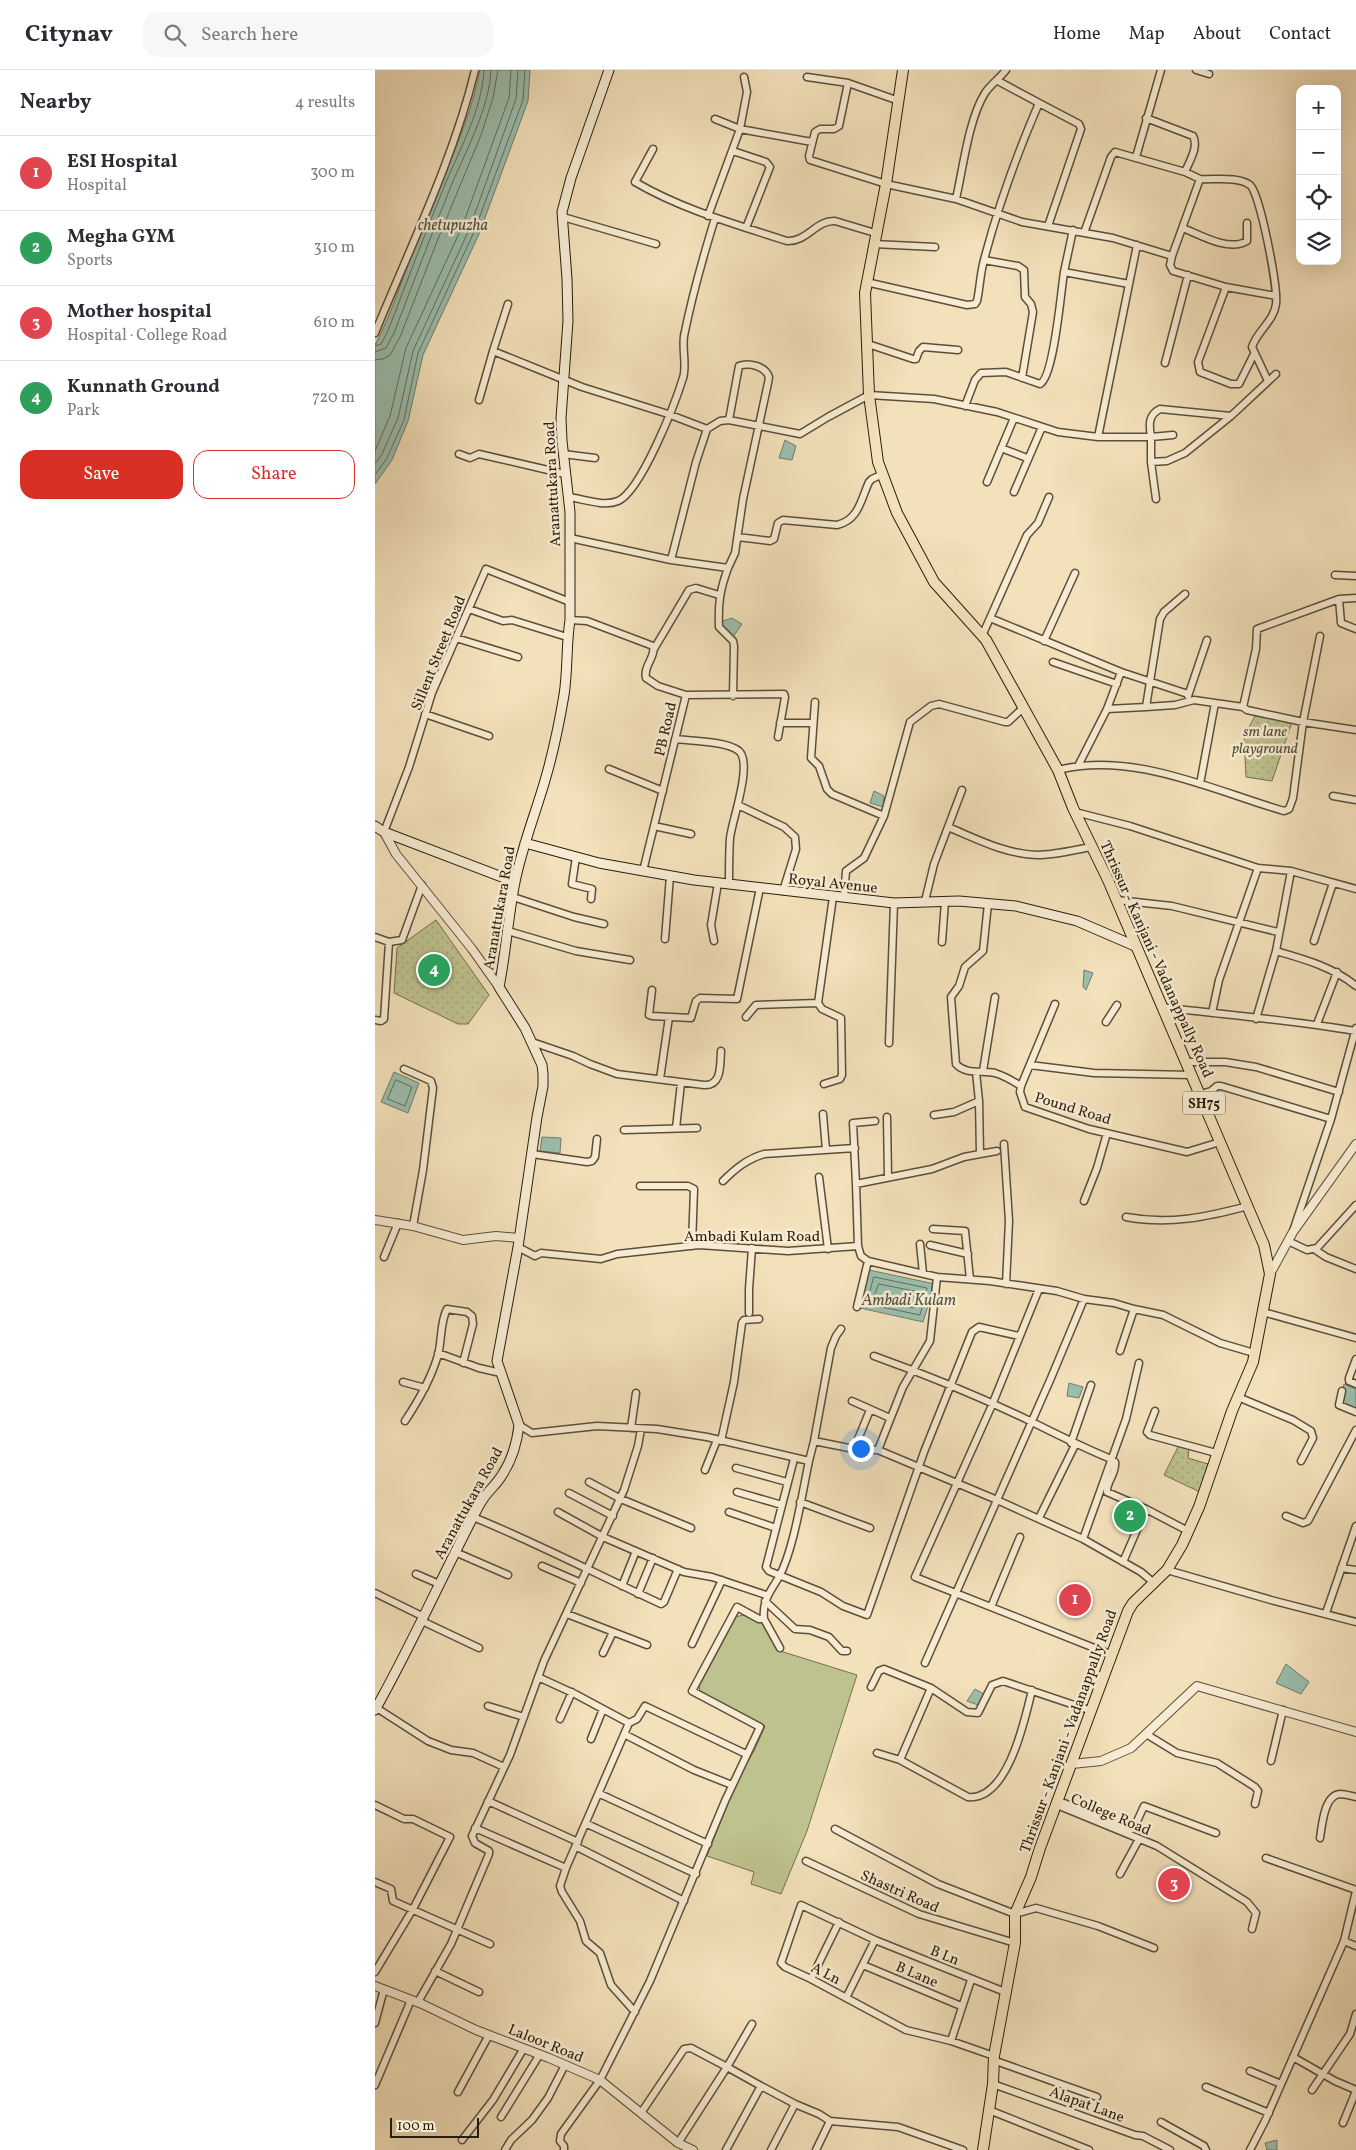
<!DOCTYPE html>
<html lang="en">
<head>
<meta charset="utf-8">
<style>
	:root { --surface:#fff; --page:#f7f7f7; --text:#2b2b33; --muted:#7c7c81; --line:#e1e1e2; --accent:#d93025 }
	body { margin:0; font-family:Vollkorn,serif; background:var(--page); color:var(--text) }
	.controls { position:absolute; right:15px; top:15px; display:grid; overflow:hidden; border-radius:10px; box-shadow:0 5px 20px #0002 }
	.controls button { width:45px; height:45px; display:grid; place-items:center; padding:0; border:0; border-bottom:1px solid var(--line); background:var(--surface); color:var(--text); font:25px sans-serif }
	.scale { position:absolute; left:15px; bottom:12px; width:89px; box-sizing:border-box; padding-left:5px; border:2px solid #2b1d0c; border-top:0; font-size:14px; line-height:18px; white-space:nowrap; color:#2b1d0c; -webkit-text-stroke:4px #f7ecd3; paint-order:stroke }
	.you { position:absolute; left:485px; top:1378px; width:18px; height:18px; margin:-12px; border:4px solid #fff; border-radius:50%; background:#1a73e8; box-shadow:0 0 0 8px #1a73e833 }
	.badge { display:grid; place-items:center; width:32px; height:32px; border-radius:50%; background:var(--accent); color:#fff; font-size:16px; font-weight:700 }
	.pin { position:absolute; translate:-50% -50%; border:2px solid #fff; box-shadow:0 1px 5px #0006 }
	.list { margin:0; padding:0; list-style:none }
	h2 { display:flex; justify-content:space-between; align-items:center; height:65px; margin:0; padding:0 20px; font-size:21px }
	h2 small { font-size:16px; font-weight:400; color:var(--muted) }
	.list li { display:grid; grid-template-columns:32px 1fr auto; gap:15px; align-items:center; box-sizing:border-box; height:75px; padding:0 20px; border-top:1px solid var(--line) }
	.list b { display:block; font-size:19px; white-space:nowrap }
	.list p { margin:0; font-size:16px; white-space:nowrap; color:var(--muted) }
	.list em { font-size:16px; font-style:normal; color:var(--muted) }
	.actions { display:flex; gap:10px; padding:15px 20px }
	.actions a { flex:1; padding:11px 0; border:1px solid var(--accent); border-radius:15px; text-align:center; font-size:18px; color:var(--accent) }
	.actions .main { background:var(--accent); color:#fff }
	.icon { flex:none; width:28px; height:28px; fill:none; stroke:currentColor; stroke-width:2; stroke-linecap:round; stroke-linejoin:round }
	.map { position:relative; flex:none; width:981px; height:2080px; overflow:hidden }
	header { display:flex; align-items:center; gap:30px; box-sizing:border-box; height:70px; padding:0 25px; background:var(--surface); border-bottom:1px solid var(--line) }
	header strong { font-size:24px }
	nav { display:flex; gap:28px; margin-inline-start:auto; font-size:18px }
	.search { width:350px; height:45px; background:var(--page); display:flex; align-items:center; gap:12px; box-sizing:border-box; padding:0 18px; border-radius:15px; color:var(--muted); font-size:19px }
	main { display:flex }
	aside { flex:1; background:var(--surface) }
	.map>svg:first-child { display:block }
</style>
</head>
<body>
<header>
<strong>Citynav</strong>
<div class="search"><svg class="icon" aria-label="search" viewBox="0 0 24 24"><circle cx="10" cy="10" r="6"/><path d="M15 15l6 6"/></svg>Search here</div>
<nav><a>Home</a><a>Map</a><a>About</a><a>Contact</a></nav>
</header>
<main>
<aside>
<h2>Nearby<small>4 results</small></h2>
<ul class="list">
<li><span class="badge" style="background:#e0444e">1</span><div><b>ESI Hospital</b><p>Hospital</p></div><em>300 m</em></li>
<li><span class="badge" style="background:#2e9e5b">2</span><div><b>Megha GYM</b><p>Sports</p></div><em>310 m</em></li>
<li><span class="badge" style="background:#e0444e">3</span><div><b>Mother hospital</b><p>Hospital · College Road</p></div><em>610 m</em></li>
<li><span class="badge" style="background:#2e9e5b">4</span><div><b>Kunnath Ground</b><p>Park</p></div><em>720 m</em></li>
</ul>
<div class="actions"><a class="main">Save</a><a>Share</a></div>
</aside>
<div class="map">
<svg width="981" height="2080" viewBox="0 0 981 2080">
	<defs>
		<pattern id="grass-dots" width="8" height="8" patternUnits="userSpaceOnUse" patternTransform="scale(1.25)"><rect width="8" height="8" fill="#bec28e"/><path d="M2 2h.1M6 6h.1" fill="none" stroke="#a3a679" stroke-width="1.8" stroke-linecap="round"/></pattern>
	</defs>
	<rect width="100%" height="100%" fill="#f3e1bb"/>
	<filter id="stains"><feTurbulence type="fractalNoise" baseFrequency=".004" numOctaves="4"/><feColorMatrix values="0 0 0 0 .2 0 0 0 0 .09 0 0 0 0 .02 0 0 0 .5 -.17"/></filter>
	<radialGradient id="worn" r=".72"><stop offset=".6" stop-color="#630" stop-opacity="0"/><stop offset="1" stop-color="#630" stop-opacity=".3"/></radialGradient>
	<path fill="url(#grass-dots)" stroke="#74704d" d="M880,646L917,652L897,711L871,707L869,666Z
		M61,850L114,925L93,954H83L19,923L22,878Z
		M804,1375L814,1379L813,1388L833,1394L825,1422L789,1405Z"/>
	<path fill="#bec28e" stroke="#74704d" d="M368,1545L391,1555L402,1580L482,1605L432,1761L406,1824L376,1814L379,1802L332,1786L364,1706L379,1681L390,1656L325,1622L324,1616L360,1547Z"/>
	<path fill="#9bbeae" stroke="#6e7e6d" d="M105,0H155L153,31L104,164L48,285L33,351L17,390L0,414V275C19,239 30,199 46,161C67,108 94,56 105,0Z
		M410,370L421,376L417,390L404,388Z
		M357,548L367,554L358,567L345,558L348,551Z
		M499,721L509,726L508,737L495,733Z
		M709,900L718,903L711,920L708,917Z
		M19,1002L44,1013L33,1043L6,1032Z
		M167,1067L186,1068L185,1083L165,1081Z
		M494,1200L560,1214L548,1252L485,1238Z
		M694,1313L708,1317L704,1328L692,1326Z
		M969,1314L981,1319V1343L963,1335Z
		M911,1594L934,1612L926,1624L901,1613Z
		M600,1619L609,1624L603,1635L592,1631Z
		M902,2070V2080H892L890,2073Z"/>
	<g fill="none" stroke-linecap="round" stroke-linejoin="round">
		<path stroke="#636e5d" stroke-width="1" d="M0,276L6,274L13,261C32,211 51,161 71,112C86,77 107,39 109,0
			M0,282L11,278L19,263C38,214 56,165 76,116C91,80 114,40 116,0
			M0,290L8,289L15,285L25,267L63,169L106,65L118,28L123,0
			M0,381L15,346L31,278L87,157L134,28L136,0
			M0,394L7,384L23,348L38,281L94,160L141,29L143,0
			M0,405L12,388L29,350L43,283L99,162L148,30L150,0
			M21,1010L37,1017L30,1036L13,1029Z
			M499,1207L552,1218L545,1245L492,1234Z
			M504,1214L544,1222L545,1225L541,1237L538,1238L500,1229L499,1227Z"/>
		<g stroke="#5d4e38" stroke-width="9">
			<path id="minor" d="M821,0L834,4
				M432,7L473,13
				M524,31L473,13L464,56L459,59H445L440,62L434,86L435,90L511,114L581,129L647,152L738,168L797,186L825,109L810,102L740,82L736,87L709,163
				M664,33L704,54L706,59L673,156
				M771,48L818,66C824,77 814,92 810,102
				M340,49L365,59L372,22L369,7
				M278,79L260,112C308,140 360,154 412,171C432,172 441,150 460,151L500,163
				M358,81L391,92L395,97L371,158
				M761,87L786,0
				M825,109C839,110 863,106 875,115C885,123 903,217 901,234C899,251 882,261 877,277L893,311
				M581,129C588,98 594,48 610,23C615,15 625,8 631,0
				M333,146L365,59L437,72
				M188,147L281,174
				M808,158C825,165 854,182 872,171V153
				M499,174L560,177
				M797,186L795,195L798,201L851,217L823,292L825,302L856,314H864L879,284
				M609,190L643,196L649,200L650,227L656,234L658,242L647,308
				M689,202L754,214
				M491,212L592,235L600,234L602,231C605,218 605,204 609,190C623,136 642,84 664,33L623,11
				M851,217L901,226
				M133,234L118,281L207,317L293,344L332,359L345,351L354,350L425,364L453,347L494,325L559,329L622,342L683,362L723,367H776C774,355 773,345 785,339L856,346
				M0,263C35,177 78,91 100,0
				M493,274L538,289H541L544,281L548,277L583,280
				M790,293L813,205
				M104,330L118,281
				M590,336L600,310L606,303L631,302L665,314C679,307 686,221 689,202C692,188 695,174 698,160
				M332,359L321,392L296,490L353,498C345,520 343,533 344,557L358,571L359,576L358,626
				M723,367L762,175
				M626,378L652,388
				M84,384L95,388L104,384L190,404
				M188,384L220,388
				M776,392L792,391L810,383L856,346L901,304
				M612,412L639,348
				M639,422L667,357
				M194,427C208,429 229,437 243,431C266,421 300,334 308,308C312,296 307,280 309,266C317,226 328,187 340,148
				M781,429L776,392V367L798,365
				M363,467L395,471L399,469L403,453L408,450L462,455C484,450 486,429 494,412L497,409L508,404
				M195,468L296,490
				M353,498L360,483L368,429L393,313L394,307C390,296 374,292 364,296L354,350
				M960,505L981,506
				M964,529L966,553L981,559
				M94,539L128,551L137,550L192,567
				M615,548L746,602L813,624
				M195,550L212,551L278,576C281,587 268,596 271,608L283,616L311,625L268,801
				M607,566L652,465L663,453L674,427
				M81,568L143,587
				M669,571L700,503
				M279,579L314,520L321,518L344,525
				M678,592L742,614
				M311,625L409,624L410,627L403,667
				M813,626L832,570
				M440,632L436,688L444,696L452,719L457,724L509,746
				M771,637L800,635L819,630L868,637L872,640L928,652L981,660
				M868,637L881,579L882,559L964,529L981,528
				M732,639L771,637L785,549L789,542L810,524
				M50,644L114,666
				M405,653H438
				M300,669C316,671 352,671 364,681C378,694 357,750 355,768C354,783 354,799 354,814
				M704,694L732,639L746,602
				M234,699L288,721
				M683,700C758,681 837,720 909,741L914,739L918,728L928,652L945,566
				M825,714L840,633
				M958,726L981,730
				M363,735L409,757L420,767L421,779L408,821
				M700,742L755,756L883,798L916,801L981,819
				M279,756L316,764
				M573,757C602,769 630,784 662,785C680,785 699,780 716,777
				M9,762L34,697L57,623L111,499L195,532
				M201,787L197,814L217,819L216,829
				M138,827L199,847L229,854
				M469,828L471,801L489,788L509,746L535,652L556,636L564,634L630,652H633L648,638
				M742,830L797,836L903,862
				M550,831L559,794L587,720
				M613,834L608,881L590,897L584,916L576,927L581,994C591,1005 607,1000 620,1003C630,1006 638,1011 646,1016
				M133,861L201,881L255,890
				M0,867L14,872L27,870L47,815
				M290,869L295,806
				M339,871L336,855L343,813
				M939,871L958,813
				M567,872L570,831
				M901,881C929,889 958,897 981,916
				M277,920L274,945L277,946L316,948L321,931L325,928L362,929L385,818
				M680,934L646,1016L645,1022L650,1037L714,1059L812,1082L845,1072
				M786,937C851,945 916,950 980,961
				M837,943L844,910L883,798
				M371,947L381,935L443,933
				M881,949L901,881L916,801
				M0,950L6,951L9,949L14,872
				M731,952L742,935
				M942,954L962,902
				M157,972L198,986L215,994L242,1004L329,1015C347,1016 345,995 346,981
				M514,973L519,833
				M811,992H850L881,997L964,1022
				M655,995L719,1003L817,1005
				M29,999L56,1011L58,1018L48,1100L38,1156
				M608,1001L620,927
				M601,1002L604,1031L605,1084L589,1087L557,1099L481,1114L483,1176L486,1186L493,1191L562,1207L615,1211L682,1221L709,1229L739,1233L759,1239L788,1245L845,1273L879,1283
				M285,1009L294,947
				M449,1014L465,1009L467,1005L466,948L447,939L443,933L458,827
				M826,1024L836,1021L842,1016H846L956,1049
				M448,1044L451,1080
				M559,1045L579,1042L604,1031
				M512,1047L513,1107
				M301,1058L306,1013
				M249,1060L322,1058
				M629,1074L634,1151L631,1214
				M157,1084L212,1092L217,1091L220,1087L222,1069
				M605,1084L622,1081
				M444,1107L453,1179
				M348,1111C360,1099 372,1089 389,1084L480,1078
				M481,1114L478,1053L500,1051
				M265,1116H313L319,1119L317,1176
				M709,1131L722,1098L732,1063
				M751,1147C794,1155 832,1147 873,1136
				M558,1159L590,1161L595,1209
				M918,1161L956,1049L981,958
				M913,1171L932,1180L942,1178L981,1135
				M545,1174L548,1203
				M555,1175L593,1184
				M143,1177L160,1186L166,1183L226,1189L242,1184L324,1175L413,1181L483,1176
				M939,1179L951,1187L981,1199
				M9,1187L23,1153
				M664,1219L617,1335L540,1507L737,1585
				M482,1237L493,1191
				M888,1242L981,1268
				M374,1243V1219L377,1178
				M745,1281L759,1239
				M63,1283L104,1298L126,1303
				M499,1286C552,1305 606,1327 657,1352C683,1365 709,1378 736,1389L740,1392C742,1403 731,1412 732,1422L771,1439
				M981,1289L974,1308V1311L981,1314
				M28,1312L50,1318
				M967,1321L964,1335L981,1342
				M863,1327L918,1350L936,1361L938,1368L926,1391
				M477,1331L515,1348
				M780,1341L772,1362L775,1365L841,1383
				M30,1351C44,1330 56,1309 63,1285C67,1270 65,1252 72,1239L92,1242L97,1246L98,1254L88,1293
				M144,1355L157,1363L222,1356L282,1359L332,1367L434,1391L439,1371L479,1379L503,1380L622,1430L708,1469L766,1502L779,1513
				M256,1358L261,1323
				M346,1371L359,1312L367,1253L369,1250L384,1249
				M439,1371L456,1278L461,1266L466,1259
				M696,1373L716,1315
				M479,1379L495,1340
				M503,1380L528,1317L555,1271L562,1207
				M419,1389L391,1497L394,1501L446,1522L468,1536L492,1545L549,1382L597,1262L604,1257L644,1266
				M361,1398L412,1412
				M330,1400L342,1370
				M214,1412L246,1429L316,1458
				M362,1422L407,1435
				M194,1423L238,1446
				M425,1432L495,1458
				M183,1442L228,1467L309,1502L337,1507L391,1525
				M354,1442L401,1458
				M911,1446L928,1453L933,1451L981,1360
				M98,1447C162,1473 223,1505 286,1534L289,1532L303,1499
				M664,1448L700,1375
				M708,1469L751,1349L764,1293
				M80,1482L133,1505
				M748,1492L771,1439L813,1461
				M167,1496L206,1513
				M966,1498L981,1500
				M792,1500L896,1530L981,1552
				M41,1504L64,1514
				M247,1516L261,1481
				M0,1523L49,1547
				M263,1524L278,1488
				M390,1531L420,1559L435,1560L454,1567L467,1581H472
				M616,1537L645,1467
				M951,1543L981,1456
				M192,1544L272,1575
				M389,1549L405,1578
				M47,1551L104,1578
				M317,1574L347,1510
				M228,1583L238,1562
				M550,1593L676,1308L709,1229
				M163,1607L200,1624L254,1653
				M496,1617L504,1601L509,1599L556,1618
				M657,1620C650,1649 633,1731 593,1727L525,1690L556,1618L592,1642L603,1643L617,1615L628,1611L717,1641
				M113,1636L149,1647
				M0,1637L53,1671L76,1680L98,1683L129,1697
				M185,1649L197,1622
				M249,1664L319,1700L357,1715
				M771,1664L802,1683L842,1693L880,1717L883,1721L880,1734
				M216,1669L228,1639
				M502,1683L525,1690
				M896,1691L908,1640
				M225,1724L333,1774
				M113,1731L203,1772
				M689,1733L755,1760L759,1758L769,1736L841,1763
				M0,1735L29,1749H38L75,1767L38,1839L0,1902
				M682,1735L782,1776L872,1832L881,1843L877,1859
				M212,1754L321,1804
				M100,1758L191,1798
				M460,1759L563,1814L640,1844L661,1838L723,1856L779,1878
				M945,1768C947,1756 949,1725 965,1724C970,1724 976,1726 981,1727
				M202,1777L309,1831
				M891,1788L981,1820
				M431,1791L544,1844L640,1873
				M745,1804L764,1769
				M0,1812L16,1819L18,1831L115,1874
				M969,1871L981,1876
				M488,1895L586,1936
				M60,1901L104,1922
				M436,1909L464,1852
				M471,1928L500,1870
				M43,1932L76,1874L114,1784V1781L100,1773L97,1766L135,1685L169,1591L249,1420L263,1376L266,1359
				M260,1942L236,1915L225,1883L211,1871L205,1851L187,1822L185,1816L191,1798L254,1653L262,1649L270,1636L371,1684
				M0,1953L9,1919
				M377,1954L352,1997L386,2016
				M576,1971L596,1910
				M619,1986L576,1971L531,1960L436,1909L410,1897L406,1893L426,1835L500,1870L630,1922
				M918,1987L960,2011L981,2020
				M618,1990L722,2027
				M875,2001L906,2014
				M618,2014L760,2065L768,2066L795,2080
				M0,2015L36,1930
				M831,2017L894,2043
				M937,2020L975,1964L981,1944
				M83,2022L114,1965
				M614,2040L714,2080
				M266,2043L309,1979L316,1978L352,1997L303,2073
				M126,2047L165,1984
				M455,2051L523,2057L588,2080
				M786,2052L829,2076L831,2080
				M968,2053L981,2021
				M87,2070L118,2030L149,1978
				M130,2080L136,2070L157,2050L173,2028L190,1995
				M189,2080V2076L185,2071L186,2064L225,2010L275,1911L350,1731L385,1657L317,1621L362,1537L384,1549H389C387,1531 395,1522 404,1507C419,1479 427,1424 434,1391
				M351,2080L386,2016L420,2034
				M396,2080L420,2034L444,2044L455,2051L441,2080
				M875,2080L890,2051L969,1871L981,1821"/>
		</g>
		<g stroke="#5d4e38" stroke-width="10">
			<path id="tertiary" d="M9,762L21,784L97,879L124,917
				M0,1150L38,1156L88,1170L121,1166L144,1168
				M895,1204L918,1162L981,1074
				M697,1694L726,1691L756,1678L822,1616L981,1662
				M0,1916L47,1934L101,1960L174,1988L225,2010L303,2073L318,2080"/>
		</g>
		<g stroke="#2b1d0c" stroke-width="11">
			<path id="secondary" d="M0,756L9,762L140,812
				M150,773L224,793L319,810L519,833L584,831L641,836L702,851L760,876
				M0,1640C35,1578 64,1513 97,1449C100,1443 104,1435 108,1429C113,1421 122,1414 127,1405C137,1390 142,1373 144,1355L122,1291L143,1177L162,1047L168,1016V1004L167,995L150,958L124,917C131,882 133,847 140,812C148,772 164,735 174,696C180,673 185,649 189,625C193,600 191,575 195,550V442L187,371L186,348L193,251L192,209L187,142L196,108L234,0"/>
		</g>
		<g stroke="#2b1d0c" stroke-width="12">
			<path id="primary" d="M528,0L511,114L490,223L494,325L503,392L522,443L559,512L611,570L683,700L698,738L733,810L889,1175L895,1204L878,1292L857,1341L824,1437L807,1475L792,1500L758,1533L753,1541L665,1778L656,1807L640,1844V1873L619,1986L618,2014L608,2080"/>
		</g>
		<use href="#minor" stroke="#f7ecd3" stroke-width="6"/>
		<use href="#tertiary" stroke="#f7ecd3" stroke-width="8"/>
		<use href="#secondary" stroke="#f7ecd3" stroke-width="9"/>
		<use href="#primary" stroke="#f3e1bb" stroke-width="10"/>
	</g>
	<g text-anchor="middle" stroke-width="5" stroke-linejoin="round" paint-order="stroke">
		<rect fill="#f7ecd3" stroke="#685b48" stroke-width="1" x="808" y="1021.5" width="42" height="23" rx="4"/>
		<g font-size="14" font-weight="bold" fill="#2b1d0c">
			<text x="829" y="1038">SH75</text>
		</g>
		<g font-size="15" fill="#2b1d0c" stroke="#f7ecd3">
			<text transform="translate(177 414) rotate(-93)" y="5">Aranattukara Road</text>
			<text transform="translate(63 583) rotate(-68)" y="5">Sillent Street Road</text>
			<text transform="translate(290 659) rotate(-77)" y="5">PB Road</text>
			<text transform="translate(458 813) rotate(6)" y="5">Royal Avenue</text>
			<text transform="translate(124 838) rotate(-80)" y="5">Aranattukara Road</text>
			<text transform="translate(782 889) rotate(66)" y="5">Thrissur - Kanjani - Vadanappally Road</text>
			<text transform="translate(698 1038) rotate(17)" y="5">Pound Road</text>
			<text x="377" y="1171">Ambadi Kulam Road</text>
			<text transform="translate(93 1433) rotate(-61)" y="5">Aranattukara Road</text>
			<text transform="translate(693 1661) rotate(-70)" y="5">Thrissur - Kanjani - Vadanappally Road</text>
			<text transform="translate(736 1744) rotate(23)" y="5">College Road</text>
			<text transform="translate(525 1821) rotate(24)" y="5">Shastri Road</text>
			<text transform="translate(570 1885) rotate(22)" y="5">B Ln</text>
			<text transform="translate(451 1903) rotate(27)" y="5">A Ln</text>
			<text transform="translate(542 1904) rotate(23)" y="5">B Lane</text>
			<text transform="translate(171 1973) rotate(22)" y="5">Laloor Road</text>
			<text transform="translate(712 2034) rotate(20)" y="5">Alapat Lane</text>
		</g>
		<g font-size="15" font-style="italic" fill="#574f33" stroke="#f7ecd3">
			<text x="890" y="666">sm lane<tspan x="890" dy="17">playground</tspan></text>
		</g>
		<g font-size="16" font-style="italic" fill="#525545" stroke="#f7ecd3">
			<text x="78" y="160">chetupuzha</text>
			<text x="534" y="1235">Ambadi Kulam</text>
		</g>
	</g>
	<rect width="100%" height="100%" filter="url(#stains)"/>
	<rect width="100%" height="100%" fill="url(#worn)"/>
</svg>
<div class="controls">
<button>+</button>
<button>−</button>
<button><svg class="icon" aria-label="locate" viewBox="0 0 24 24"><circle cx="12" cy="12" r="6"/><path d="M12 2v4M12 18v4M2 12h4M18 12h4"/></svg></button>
<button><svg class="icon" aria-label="layers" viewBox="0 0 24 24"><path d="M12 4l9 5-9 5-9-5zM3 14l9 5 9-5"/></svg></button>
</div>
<div class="scale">100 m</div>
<div class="you"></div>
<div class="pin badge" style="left:700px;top:1530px;background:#e0444e">1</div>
<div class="pin badge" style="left:755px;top:1446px;background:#2e9e5b">2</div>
<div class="pin badge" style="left:799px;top:1814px;background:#e0444e">3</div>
<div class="pin badge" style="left:59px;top:900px;background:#2e9e5b">4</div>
</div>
</main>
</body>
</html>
